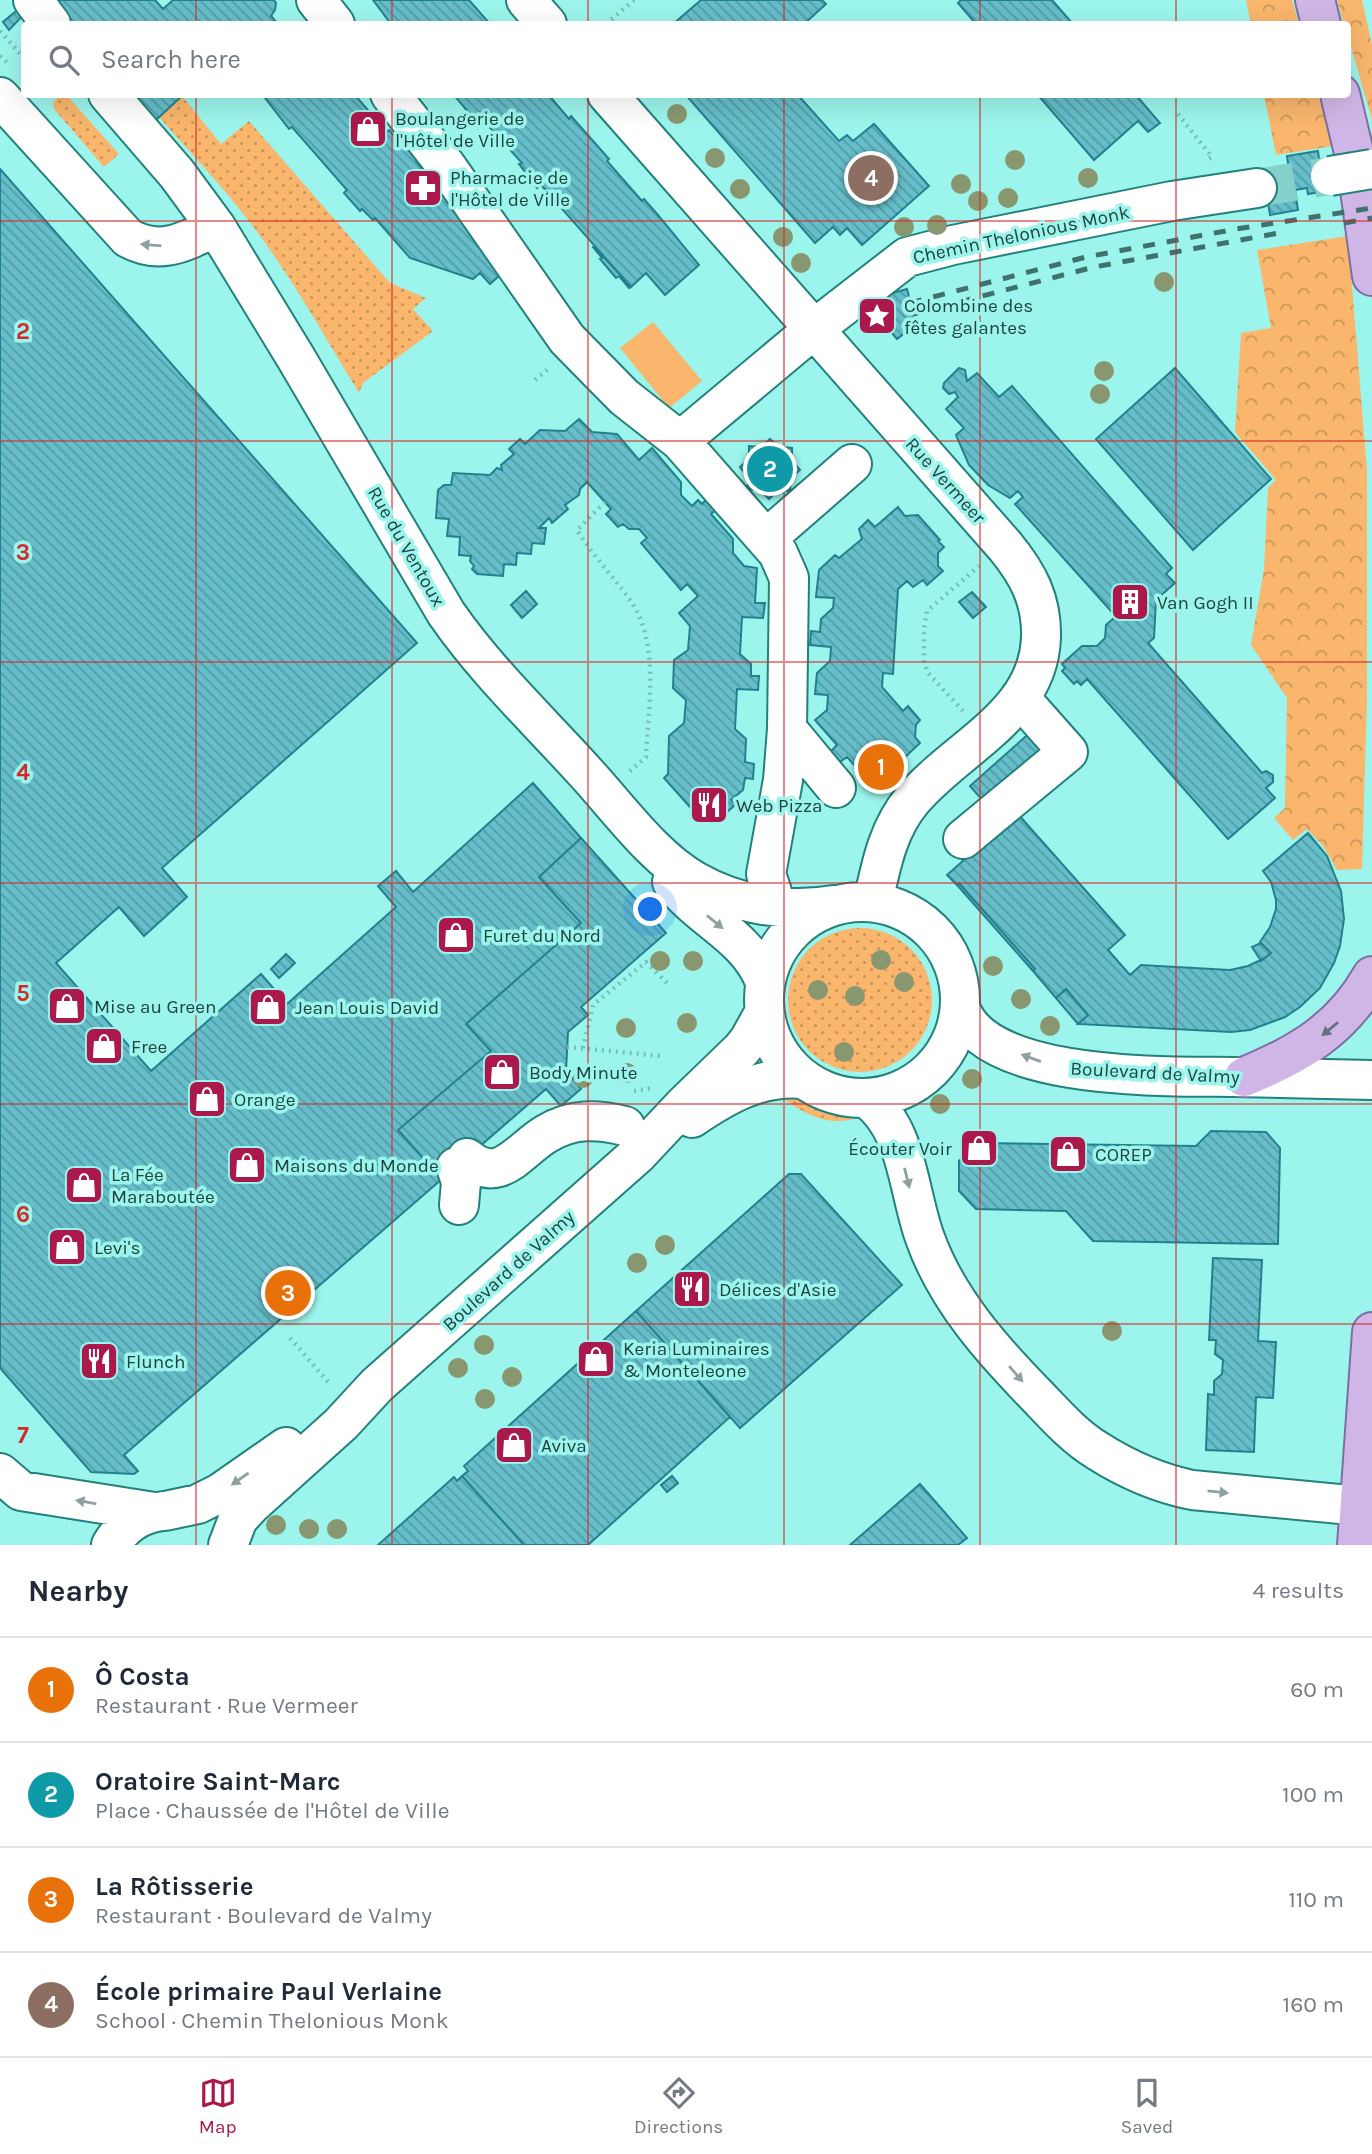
<!DOCTYPE html>
<html lang="en">
<head>
<meta charset="utf-8">
<style>
	:root { --surface:#fff; --page:#f6f6f7; --text:#1f2937; --muted:#747a83; --line:#e0e1e3; --accent:#ab194c }
	body { margin:0; font-family:Karla,sans-serif; background:var(--page); color:var(--text) }
	.you { position:absolute; left:651px; top:910px; width:24px; height:24px; margin:-18px; border:5px solid #fff; border-radius:50%; background:#1a73e8; box-shadow:0 0 0 10px #1a73e833 }
	.badge { display:grid; place-items:center; width:46px; height:46px; border-radius:50%; background:var(--accent); color:#fff; font-size:23px; font-weight:700 }
	.pin { position:absolute; translate:-50% -50%; border:4px solid #fff; box-shadow:0 2px 7px #0006 }
	.list { margin:0; padding:0; list-style:none }
	h2 { display:flex; justify-content:space-between; align-items:center; height:91px; margin:0; padding:0 28px; font-size:30px }
	h2 small { font-size:23px; font-weight:400; color:var(--muted) }
	.list li { display:grid; grid-template-columns:46px 1fr auto; gap:21px; align-items:center; box-sizing:border-box; height:105px; padding:0 28px; border-top:2px solid var(--line) }
	.list b { display:block; font-size:26px; white-space:nowrap }
	.list p { margin:0; font-size:23px; white-space:nowrap; color:var(--muted) }
	.list em { font-size:23px; font-style:normal; color:var(--muted) }
	.icon { flex:none; width:38px; height:38px; fill:none; stroke:currentColor; stroke-width:2; stroke-linecap:round; stroke-linejoin:round }
	.map { position:relative; flex:none; width:1372px; height:1545px; overflow:hidden }
	.search { position:absolute; background:var(--surface); box-shadow:0 7px 28px #0002; left:21px; right:21px; top:21px; height:77px; display:flex; align-items:center; gap:18px; box-sizing:border-box; padding:0 24px; border-radius:7px; color:var(--muted); font-size:26px }
	.sheet { height:511px; background:var(--surface) }
	nav { display:flex; justify-content:space-around; align-items:center; box-sizing:border-box; height:98px; border-top:2px solid var(--line); background:var(--surface); font-size:19px; color:var(--muted) }
	nav a { display:grid; justify-items:center; gap:4px }
	nav .on { color:var(--accent) }
	.map>svg:first-child { display:block }
</style>
</head>
<body>
<div class="map">
<svg width="1372" height="1545" viewBox="0 0 1372 1545">
	<defs>
		<pattern id="grass-dots" width="8" height="8" patternUnits="userSpaceOnUse" patternTransform="scale(1.75)"><rect width="8" height="8" fill="#f9b66c"/><path d="M2 2h.1M6 6h.1" fill="none" stroke="#c9965a" stroke-width="1.8" stroke-linecap="round"/></pattern>
		<pattern id="forest-crowns" width="20" height="18" patternUnits="userSpaceOnUse" patternTransform="scale(1.75)"><rect width="20" height="18" fill="#f9b66c"/><path d="M2 6a3 3 0 1 1 6 0M12 15a3 3 0 1 1 6 0" fill="none" stroke="#c9965a"/></pattern>
		<pattern id="building-back-hatch" width="6" height="6" patternUnits="userSpaceOnUse" patternTransform="scale(1.75)"><rect width="6" height="6" fill="#66beca"/><path d="M-1 5l2 2M0 0l6 6M5-1l2 2" fill="none" stroke="#539ca5"/></pattern>
	</defs>
	<rect width="100%" height="100%" fill="#9cf5ec"/>
	<path fill="url(#grass-dots)" d="M61,95L69,98L119,154L104,167L54,109L53,102Z
		M182,96L221,144L249,121L390,283L426,298L413,309L433,331L363,383L359,393C320,329 284,263 236,205C212,175 185,147 159,117Z
		M788 1000a72 72 0 1 1 144 0a72 72 0 1 1-144 0Z
		M777,1094L805,1096L853,1119C824,1127 798,1110 777,1094Z"/>
	<path fill="url(#forest-crowns)" d="M1246,0H1292L1299,24H1251Z
		M1337,0H1362L1372,45V120L1348,36V24H1344Z
		M1264,95H1318L1333,146L1276,155Z
		M1348,236L1367,471V701L1362,869L1337,870L1323,846L1307,829L1293,840L1274,818L1285,808L1287,698L1251,645L1264,569L1268,488L1276,480L1235,432L1241,333L1271,328L1257,250Z"/>
	<path fill="#f9b66c" d="M653,322L702,381L669,408L620,348Z"/>
	<path fill="url(#building-back-hatch)" stroke="#21828e" stroke-width="2" d="M50,0H155L163,9L173,0H274L276,3L275,10L271,16L278,24H72Z
		M373,0H469L490,24H391Z
		M701,0H822L826,4L804,24H673Z
		M961,0H1052L1073,24H976L958,3Z
		M27,2L31,7L9,30L3,22Z
		M134,94H184L156,120Z
		M262,94H354L387,132L389,130L400,143L402,140L417,158L416,161L425,172L424,174L508,268L490,284L480,273L473,279L410,258L375,218L373,220L362,209L360,211L344,193L347,190L292,127L289,129Z
		M453,94H548L569,119L571,116L609,159L607,161L642,201L644,199L658,215L699,265L665,295L646,273L631,287L541,185L537,188L519,164L522,163L484,121L469,113Z
		M685,94H797L839,141L847,135L853,141L874,124L929,186L862,245L847,228L840,235L833,227L815,243Z
		M1037,94H1135L1160,123L1148,132L1138,121L1094,160Z
		M1318,151L1320,167L1332,190L1308,194L1307,188L1295,190L1298,210L1270,215L1265,182L1290,177L1287,156Z
		M0,169L417,643L162,868L187,897L144,936L119,907L56,963L151,1071L261,974L287,1004L396,907L378,886L396,871L413,892L533,783L581,838L539,877L581,923L466,1024L491,1051L398,1130L442,1179L124,1455L138,1471L134,1474L91,1472L0,1368Z
		M594,246L631,287L629,288L619,276L616,278L600,259L602,258L593,247Z
		M907,289L916,324L897,339L872,309L875,298Z
		M959,368L965,370L967,381L977,373L999,397L1012,386L1172,568L1166,574L1175,583L1156,600L1154,638L1148,643L1262,773L1266,771L1273,775V782L1266,788L1275,798L1228,839L1087,679L1081,685L1077,681L1074,684L1062,671L1065,668L1062,664L1082,646H1097L1105,638L1106,625L1123,610L1118,605L1111,611L1015,504L1023,497L1018,491L1010,498L988,485L969,465L956,435L964,428L946,409L958,397L955,392L949,394L943,388L944,383Z
		M1175,368L1271,479L1193,550L1096,439Z
		M579,419L592,432L617,434L639,460L652,448L681,482V495L692,506L698,500L702,504L708,498L718,508L711,514L733,539V553L744,566L757,568L755,603H765L763,618L742,617L740,654L751,664V676H759L758,690L737,689L735,729L746,739L745,762L754,764L753,779L745,778L743,790L731,800L735,805L720,818L715,812L703,811L698,816L664,778L668,774L669,736L684,723L686,700L673,688L674,660L688,650L690,626L679,613L698,596L687,584L681,590L641,543L647,538L639,529H629L623,524L618,527L606,514L611,509L587,482L580,489L579,495L565,505L568,509L552,523L549,518L539,528H546L544,544L532,543L531,554L517,553L516,565L504,564L503,576L477,574L472,569L474,566L470,561L471,556L459,555L460,537L447,536L449,519L436,518L438,490L444,485H451L453,473L490,475L497,468L502,470L501,465L514,454L509,449L520,439L525,444L540,430L565,431Z
		M770,439L778,447L792,448V461L800,470L791,478L790,491L778,490L769,499L760,490L748,489V477L740,467L749,459V446L762,447Z
		M898,507L905,516L918,515L940,540L938,541L944,547L938,553V566L943,571L927,585L923,580L913,587L907,581L898,589L893,674L883,673L882,687L903,711L908,706L920,720L916,725L915,737L920,743L901,761L906,767L890,780L886,775L875,773L867,779L847,757L840,762L831,751L837,745L815,720L827,710L828,695L815,694L817,673L830,661L831,647L810,645L811,631L820,632L821,619L833,608L834,598L816,597L819,570L835,555L839,558L862,539L859,529L868,520L875,527Z
		M526,591L537,604L522,618L511,605Z
		M972,592L986,607L973,618L959,602Z
		M1034,729L1052,751L984,802L970,786Z
		M1017,813L1125,935L1108,950L1130,975L1141,965L1230,970L1248,966L1265,958L1271,953L1260,942L1270,927L1276,909V900L1271,882L1263,871L1308,833L1327,856L1341,891L1344,919L1340,946L1334,963L1320,988L1300,1007L1285,1017L1250,1030L1231,1032L1078,1024L1088,1015L1066,989L1056,998L1033,971L1035,969L959,883L957,885L947,875Z
		M581,838L666,933L581,1007L588,1015L568,1032L566,1071L581,1089L561,1106L546,1089L442,1179L398,1130L491,1051L466,1024L581,923L539,877Z
		M959,883L1035,969L1033,971L957,885Z
		M1261,943L1271,953L1261,961L1252,947Z
		M286,954L295,963L279,978L271,969Z
		M1066,989L1088,1015L1078,1024L1056,998Z
		M1211,1131L1266,1132L1280,1148L1278,1244L1093,1241L1066,1211L976,1209L959,1191V1161L978,1143L1196,1146Z
		M789,1174H801L902,1285L740,1428L636,1311Z
		M1213,1258L1262,1260L1258,1341L1276,1342L1273,1398L1256,1397L1254,1452L1206,1450L1208,1394L1214,1395V1381L1222,1374L1223,1360L1215,1354L1216,1340H1209Z
		M636,1311L730,1417L588,1545H524L462,1476L468,1471L464,1466Z
		M462,1476L524,1545H378L454,1477L457,1481Z
		M672,1476L678,1483L667,1492L661,1485Z
		M920,1484L967,1538L958,1545H850Z"/>
	<g fill="none" stroke-linecap="round" stroke-linejoin="round">
		<path stroke="#83d1ca" stroke-width="38" stroke-dasharray="38 19" stroke-linecap="butt" d="M1257,188L1330,176"/>
		<g stroke="#22827b" stroke-width="42">
			<path id="minor" d="M33,0L51,24
				M316,0L335,24
				M526,0L547,24
				M108,94L177,174L216,227L296,358L446,613C486,671 539,721 586,773C619,809 654,858 695,881C737,905 788,913 834,905
				M390,94L447,167L567,339L624,397L680,441L778,553L789,578L787,729L783,780L766,874L772,892
				M607,94L1005,546C1028,574 1042,600 1041,637C1039,715 958,746 913,799C888,828 881,865 873,902
				M0,97L128,238C161,256 184,242 216,227
				M680,441L814,329L907,257L953,245L1172,201L1257,188
				M766,539L852,464
				M787,729L836,788
				M963,839L1068,752L1021,699
				M672,882C700,920 748,936 765,982
				M764 1000a98 98 0 1 1 196 0a98 98 0 1 1-196 0Z
				M960,1007C984,1082 1169,1076 1233,1077C1279,1078 1326,1079 1372,1080
				M866,1098C908,1127 908,1192 925,1238C947,1300 993,1351 1039,1398C1057,1417 1075,1437 1098,1451C1128,1470 1158,1483 1192,1490L1372,1507
				M692,1118C726,1095 760,1075 803,1079
				M467,1158C500,1186 519,1150 546,1134C572,1118 597,1119 625,1126
				M456,1167L461,1182L459,1205
				M0,1473L21,1491L154,1512
				M165,1511L198,1504L220,1493L286,1447
				M111,1545C123,1525 139,1514 163,1511
				M228,1545L238,1519L250,1506L341,1424L377,1385L638,1154L684,1105L742,1049L749,1040L764,1013"/>
		</g>
		<g stroke="#7d6fa1" stroke-width="42">
			<path id="major" d="M1315,0L1321,24
				M1340,94L1356,161L1372,276
				M1244,1077C1300,1054 1342,1029 1372,976
				M1357,1545L1372,1332"/>
		</g>
		<path stroke="#76bfb8" stroke-width="4.5" stroke-dasharray="2 5" stroke-linecap="butt" d="M606,24L634,0
			M0,31L24,58
			M0,56L9,64
			M1178,114L1212,157L1208,159
			M535,380L548,369
			M605,502L577,530C593,556 615,578 632,603C660,645 648,710 646,757L629,772
			M963,711L928,673L924,661V629L927,611L979,566
			M567,1047L662,1056
			M583,1048L593,1005L646,962L669,985
			M634,1091L652,1088
			M290,1338L329,1383"/>
		<use href="#minor" stroke="#fff" stroke-width="38"/>
		<use href="#major" stroke="#d0b6e6" stroke-width="38"/>
		<path stroke="#3f726d" stroke-width="5" stroke-dasharray="12 12" stroke-linecap="butt" d="M1344,223L1372,218
			M910,303L1086,257L1236,229L1372,208
			M913,314L1094,267L1279,233"/>
		<g stroke="#22827b" stroke-width="42" stroke-linecap="butt">
			<path id="minor-bridge" d="M1330,176L1372,169"/>
		</g>
		<use href="#minor-bridge" stroke="#fff" stroke-width="38"/>
	</g>
	<g fill="#88976f">
		<circle cx="677" cy="114" r="10"/>
		<circle cx="715" cy="158" r="10"/>
		<circle cx="1015" cy="160" r="10"/>
		<circle cx="1088" cy="178" r="10"/>
		<circle cx="961" cy="184" r="10"/>
		<circle cx="740" cy="189" r="10"/>
		<circle cx="1008" cy="198" r="10"/>
		<circle cx="978" cy="201" r="10"/>
		<circle cx="937" cy="225" r="10"/>
		<circle cx="904" cy="227" r="10"/>
		<circle cx="783" cy="237" r="10"/>
		<circle cx="801" cy="263" r="10"/>
		<circle cx="1164" cy="282" r="10"/>
		<circle cx="1104" cy="371" r="10"/>
		<circle cx="1100" cy="394" r="10"/>
		<circle cx="881" cy="960" r="10"/>
		<circle cx="660" cy="961" r="10"/>
		<circle cx="693" cy="961" r="10"/>
		<circle cx="993" cy="966" r="10"/>
		<circle cx="904" cy="982" r="10"/>
		<circle cx="818" cy="990" r="10"/>
		<circle cx="855" cy="996" r="10"/>
		<circle cx="1021" cy="999" r="10"/>
		<circle cx="687" cy="1023" r="10"/>
		<circle cx="1050" cy="1026" r="10"/>
		<circle cx="626" cy="1028" r="10"/>
		<circle cx="844" cy="1052" r="10"/>
		<circle cx="627" cy="1073" r="10"/>
		<circle cx="583" cy="1078" r="10"/>
		<circle cx="972" cy="1079" r="10"/>
		<circle cx="940" cy="1104" r="10"/>
		<circle cx="665" cy="1245" r="10"/>
		<circle cx="637" cy="1263" r="10"/>
		<circle cx="1112" cy="1331" r="10"/>
		<circle cx="484" cy="1345" r="10"/>
		<circle cx="458" cy="1368" r="10"/>
		<circle cx="512" cy="1377" r="10"/>
		<circle cx="485" cy="1399" r="10"/>
		<circle cx="276" cy="1525" r="10"/>
		<circle cx="309" cy="1529" r="10"/>
		<circle cx="337" cy="1529" r="10"/>
	</g>
	<defs><path id="oneway-solid" d="M-6-.8H1V-3.2L6.5 0L1 3.2V.8H-6Z" transform="scale(1.75)"/></defs>
	<g fill="#8ea1a0">
		<use href="#oneway-solid" transform="translate(151 245) rotate(-175)"/>
		<use href="#oneway-solid" transform="translate(715 922) rotate(39)"/>
		<use href="#oneway-solid" transform="translate(1031 1058) rotate(-160)"/>
		<use href="#oneway-solid" transform="translate(907 1178) rotate(76)"/>
		<use href="#oneway-solid" transform="translate(1016 1374) rotate(49)"/>
		<use href="#oneway-solid" transform="translate(240 1479) rotate(145)"/>
		<use href="#oneway-solid" transform="translate(1218 1492) rotate(6)"/>
		<use href="#oneway-solid" transform="translate(86 1502) rotate(-170)"/>
	</g>
	<use fill="#657182" href="#oneway-solid" transform="translate(1330 1029) rotate(140)"/>
	<path fill="none" stroke="#d62828" stroke-width="2" stroke-opacity="0.55" d="M196,0V24M392,0V24M588,0V24M784,0V24M980,0V24M1176,0V24M196,94V1545M392,94V1545M588,94V1545M784,94V1545M980,94V1545M1176,94V1545M0,221H1372M0,441H1372M0,662H1372M0,883H1372M0,1104H1372M0,1324H1372"/>
	<defs>
		<g id="shop-square" transform="scale(2.0125)"><rect x="-9" y="-9" width="18" height="18" rx="4" fill="#ab194c" stroke="#9cf5ec"/><path d="M-5-2.5h2.3a2.7 3.5 0 0 1 5.4 0H5L5.5 6h-11ZM-1.5-2.5h3a1.5 2.3 0 0 0-3 0Z" fill="#fff"/></g>
		<g id="pharmacy-square" transform="scale(2.0125)"><rect x="-9" y="-9" width="18" height="18" rx="4" fill="#ab194c" stroke="#9cf5ec"/><path d="M-2-6h4v4h4v4h-4v4h-4v-4h-4v-4h4Z" fill="#fff"/></g>
		<g id="sight-square" transform="scale(2.0125)"><rect x="-9" y="-9" width="18" height="18" rx="4" fill="#ab194c" stroke="#9cf5ec"/><path d="M0-6L1.8-2.2L6-1.7L2.9 1.2L3.7 5.4L0 3.3L-3.7 5.4L-2.9 1.2L-6-1.7L-1.8-2.2Z" fill="#fff"/></g>
		<g id="building-square" transform="scale(2.0125)"><rect x="-9" y="-9" width="18" height="18" rx="4" fill="#ab194c" stroke="#9cf5ec"/><path d="M-4-6H4V6H1V3H-1V6H-4ZM-2.5-4.3h1.7v1.8h-1.7ZM.8-4.3h1.7v1.8H.8ZM-2.5-1h1.7V.8h-1.7ZM.8-1h1.7V.8H.8Z" fill="#fff"/></g>
		<g id="restaurant-square" transform="scale(2.0125)"><rect x="-9" y="-9" width="18" height="18" rx="4" fill="#ab194c" stroke="#9cf5ec"/><path d="M-5-6h1v4h1v-4h1v4h1v-4h1v5L-1.5 .5V6h-2V.5L-5-1ZM5-6V6H3V1.5H1.5Q1.5-4 5-6Z" fill="#fff"/></g>
	</defs>
	<g fill-rule="evenodd">
		<use href="#shop-square" x="368" y="129"/>
		<use href="#pharmacy-square" x="423" y="188"/>
		<use href="#sight-square" x="877" y="316"/>
		<use href="#building-square" x="1130" y="602"/>
		<use href="#restaurant-square" x="709" y="805"/>
		<use href="#shop-square" x="456" y="935"/>
		<use href="#shop-square" x="67" y="1006"/>
		<use href="#shop-square" x="268" y="1007"/>
		<use href="#shop-square" x="104" y="1046"/>
		<use href="#shop-square" x="502" y="1072"/>
		<use href="#shop-square" x="207" y="1099"/>
		<use href="#shop-square" x="979" y="1148"/>
		<use href="#shop-square" x="1068" y="1154"/>
		<use href="#shop-square" x="247" y="1165"/>
		<use href="#shop-square" x="84" y="1185"/>
		<use href="#shop-square" x="67" y="1247"/>
		<use href="#restaurant-square" x="692" y="1289"/>
		<use href="#shop-square" x="596" y="1359"/>
		<use href="#restaurant-square" x="99" y="1361"/>
		<use href="#shop-square" x="514" y="1445"/>
	</g>
	<g text-anchor="middle" stroke-width="7" stroke-linejoin="round" paint-order="stroke">
		<g font-size="19" fill="#1e4340" stroke="#9cf5ec" text-anchor="start">
			<text x="395" y="125">Boulangerie de<tspan x="395" dy="22">l'Hôtel de Ville</tspan></text>
			<text x="450" y="184">Pharmacie de<tspan x="450" dy="22">l'Hôtel de Ville</tspan></text>
			<text x="904" y="312">Colombine des<tspan x="904" dy="22">fêtes galantes</tspan></text>
			<text x="1157" y="609">Van Gogh II</text>
			<text x="736" y="812">Web Pizza</text>
			<text x="483" y="942">Furet du Nord</text>
			<text x="94" y="1013">Mise au Green</text>
			<text x="295" y="1014">Jean Louis David</text>
			<text x="131" y="1053">Free</text>
			<text x="529" y="1079">Body Minute</text>
			<text x="234" y="1106">Orange</text>
			<text x="952" y="1155" text-anchor="end">Écouter Voir</text>
			<text x="1095" y="1161">COREP</text>
			<text x="274" y="1172">Maisons du Monde</text>
			<text x="111" y="1181">La Fée<tspan x="111" dy="22">Maraboutée</tspan></text>
			<text x="94" y="1254">Levi's</text>
			<text x="719" y="1296">Délices d'Asie</text>
			<text x="623" y="1355">Keria Luminaires<tspan x="623" dy="22">&amp; Monteleone</tspan></text>
			<text x="126" y="1368">Flunch</text>
			<text x="541" y="1452">Aviva</text>
		</g>
		<g font-size="19" fill="#1e4340" stroke="#9cf5ec">
			<text transform="translate(1021 234) rotate(-12)" y="7">Chemin Thelonious Monk</text>
			<text transform="translate(946 480) rotate(48)" y="7">Rue Vermeer</text>
			<text transform="translate(407 546) rotate(60)" y="7">Rue du Ventoux</text>
			<text transform="translate(1155 1072) rotate(3)" y="7">Boulevard de Valmy</text>
			<text transform="translate(508 1270) rotate(-42)" y="7">Boulevard de Valmy</text>
		</g>
	</g>
	<g font-size="23" text-anchor="middle" font-weight="bold" fill="#d62828" stroke="#9cf5ec" stroke-width="7" stroke-linejoin="round" paint-order="stroke">
		<text x="23" y="339">2</text>
		<text x="23" y="560">3</text>
		<text x="23" y="780">4</text>
		<text x="23" y="1001">5</text>
		<text x="23" y="1222">6</text>
		<text x="23" y="1443">7</text>
	</g>
</svg>
<div class="you"></div>
<div class="pin badge" style="left:881px;top:767px;background:#e8710a">1</div>
<div class="pin badge" style="left:770px;top:469px;background:#0f9aa8">2</div>
<div class="pin badge" style="left:288px;top:1293px;background:#e8710a">3</div>
<div class="pin badge" style="left:871px;top:178px;background:#8d6e63">4</div>
<div class="search"><svg class="icon" aria-label="search" viewBox="0 0 24 24"><circle cx="10" cy="10" r="6"/><path d="M15 15l6 6"/></svg>Search here</div>
</div>
<section class="sheet">
<h2>Nearby<small>4 results</small></h2>
<ul class="list">
<li><span class="badge" style="background:#e8710a">1</span><div><b>Ô Costa</b><p>Restaurant · Rue Vermeer</p></div><em>60 m</em></li>
<li><span class="badge" style="background:#0f9aa8">2</span><div><b>Oratoire Saint-Marc</b><p>Place · Chaussée de l'Hôtel de Ville</p></div><em>100 m</em></li>
<li><span class="badge" style="background:#e8710a">3</span><div><b>La Rôtisserie</b><p>Restaurant · Boulevard de Valmy</p></div><em>110 m</em></li>
<li><span class="badge" style="background:#8d6e63">4</span><div><b>École primaire Paul Verlaine</b><p>School · Chemin Thelonious Monk</p></div><em>160 m</em></li>
</ul>
</section>
<nav>
<a class="on"><svg class="icon" aria-label="map" viewBox="0 0 24 24"><path d="M3 6l6-2 6 2 6-2v14l-6 2-6-2-6 2zM9 4v14M15 6v14"/></svg>Map</a>
<a><svg class="icon" aria-label="directions" viewBox="0 0 24 24"><path d="M12 3l9 9-9 9-9-9zM9 14v-3h6M13 9l2 2-2 2"/></svg>Directions</a>
<a><svg class="icon" aria-label="saved" viewBox="0 0 24 24"><path d="M7 4h10v16l-5-4-5 4z"/></svg>Saved</a>
</nav>
</body>
</html>
